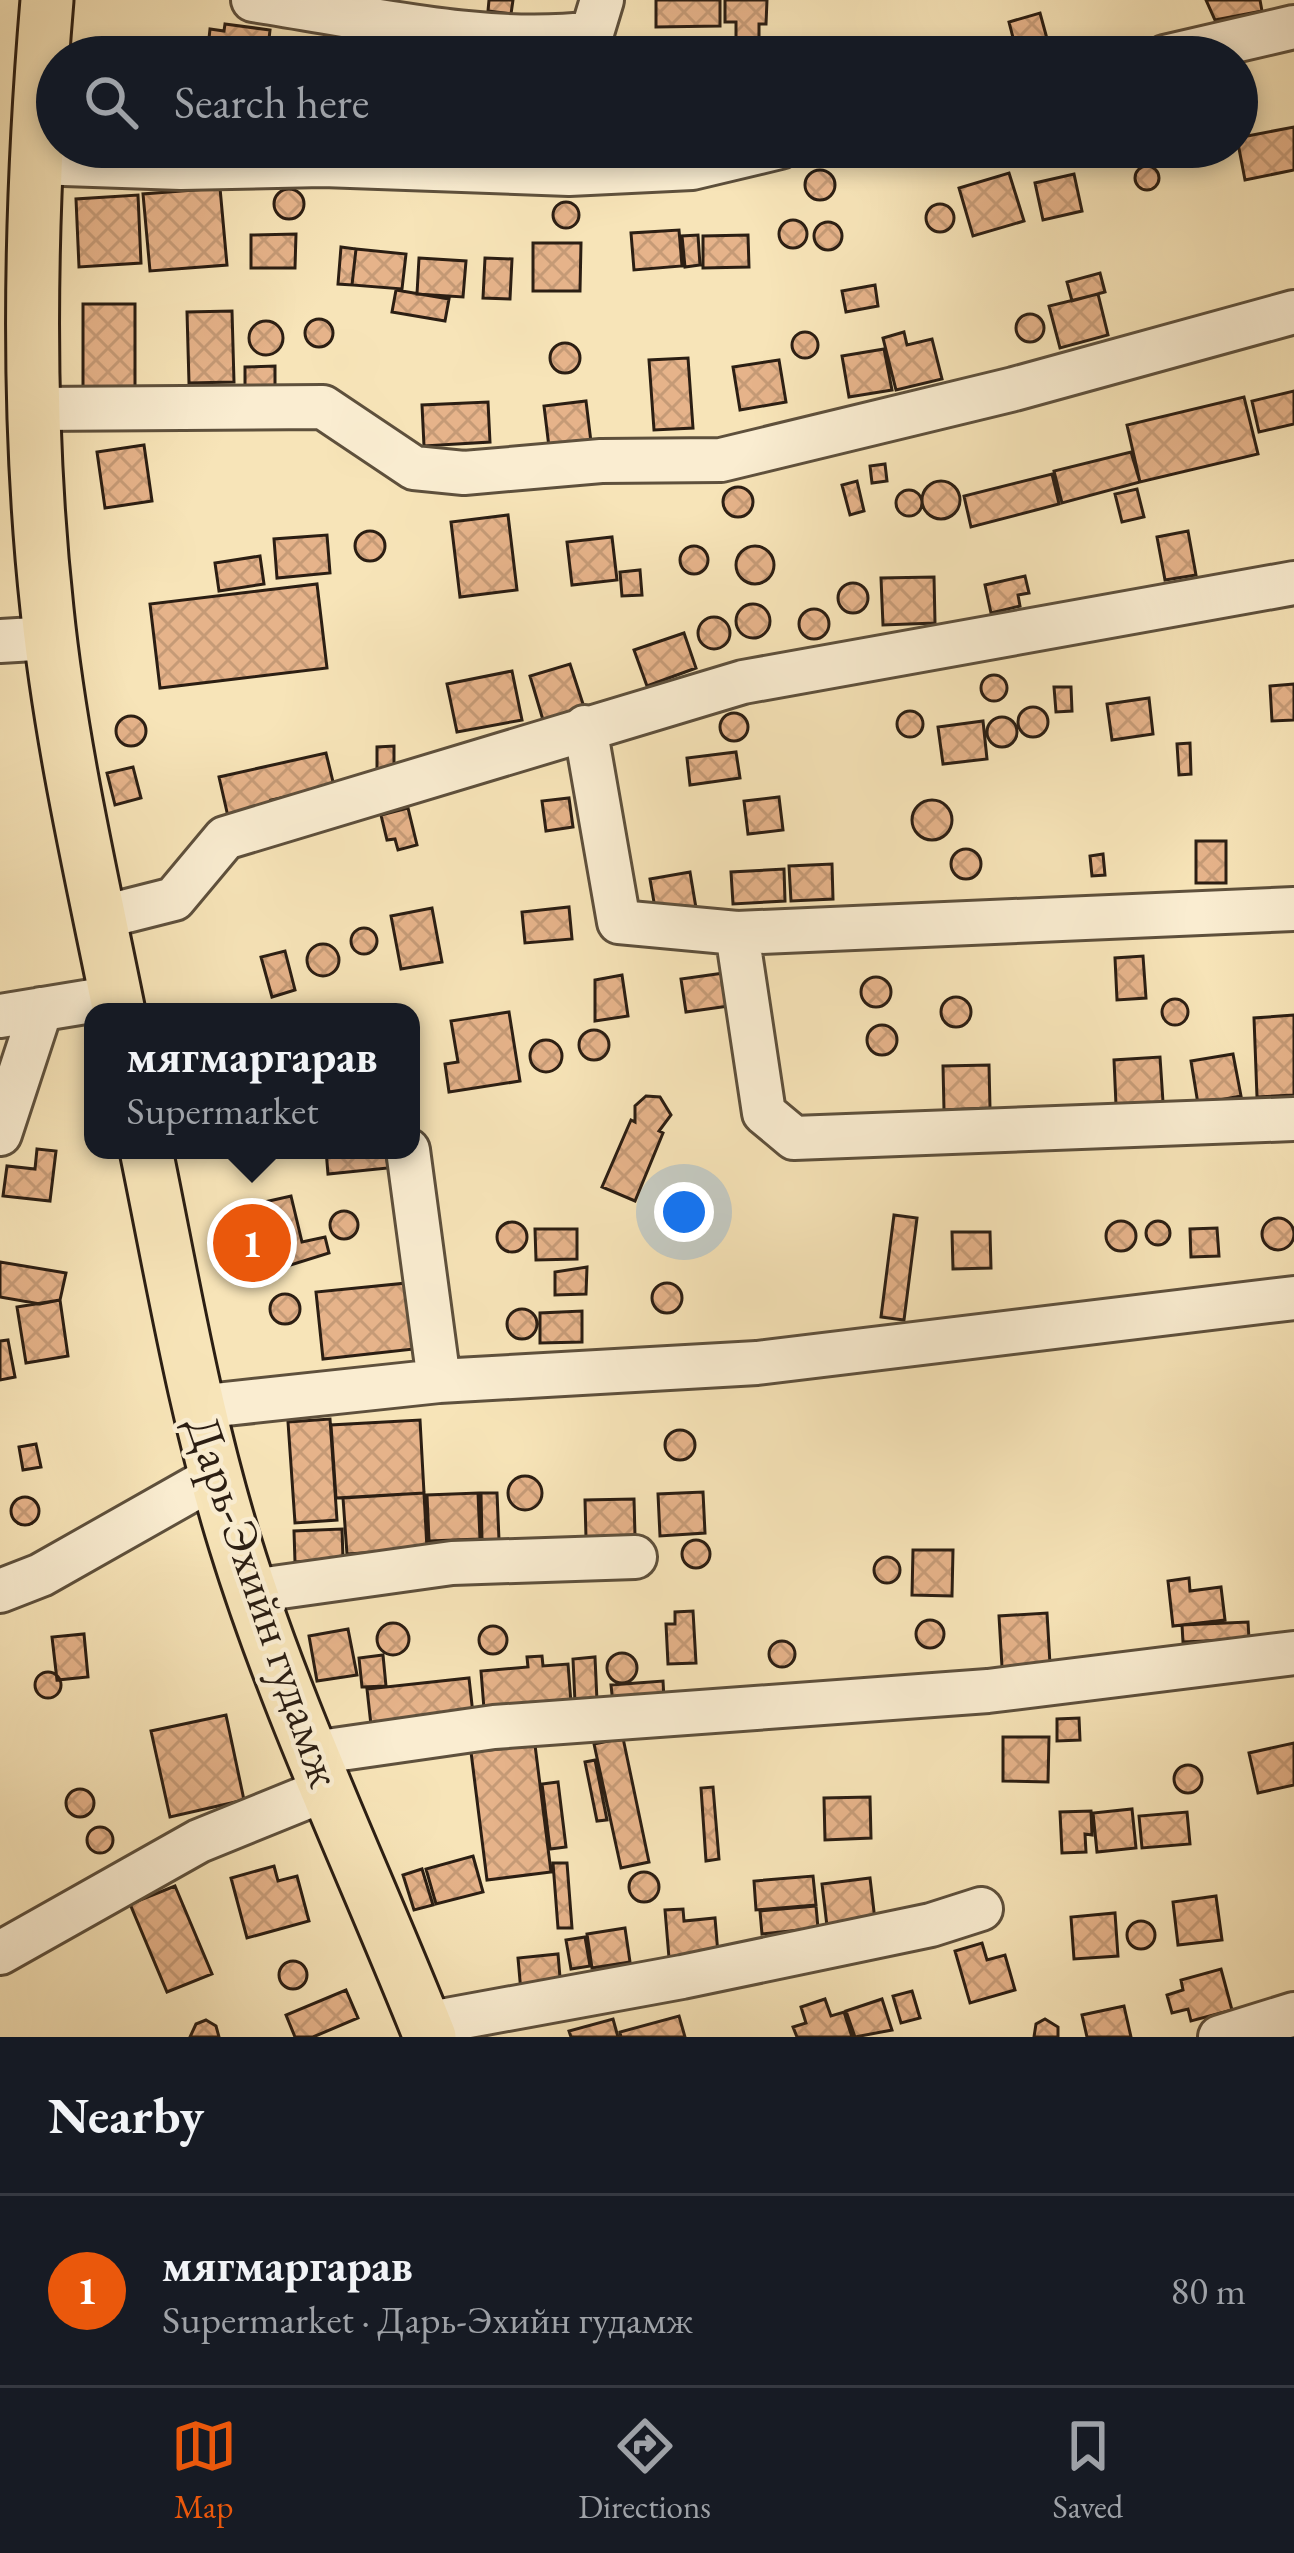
<!DOCTYPE html>
<html lang="en">
<head>
<meta charset="utf-8">
<style>
	:root { --surface:#171b24; --page:#242831; --text:#f1f3f6; --muted:#9ea1a6; --line:#363941; --accent:#ea580c }
	body { margin:0; font-family:"EB Garamond",serif; background:var(--page); color:var(--text) }
	.you { position:absolute; left:684px; top:1212px; width:42px; height:42px; margin:-30px; border:9px solid #fff; border-radius:50%; background:#1a73e8; box-shadow:0 0 0 18px #1a73e833 }
	.badge { display:grid; place-items:center; width:78px; height:78px; border-radius:50%; background:var(--accent); color:#fff; font-size:39px; font-weight:700 }
	.pin { position:absolute; translate:-50% -50%; border:6px solid #fff; box-shadow:0 3px 12px #0006 }
	.popup { position:absolute; left:84px; top:1003px; width:336px; height:156px; box-sizing:border-box; display:grid; place-content:center; border-radius:24px; background:var(--surface); filter:drop-shadow(0 3px 9px #0005); font-size:39px; white-space:nowrap; color:var(--muted) }
	.popup b { font-size:45px; color:var(--text) }
	.popup::after { content:''; position:absolute; left:50%; top:100%; margin-left:-24px; border:24px solid transparent; border-top-color:var(--surface) }
	.list { margin:0; padding:0; list-style:none }
	h2 { display:flex; justify-content:space-between; align-items:center; height:156px; margin:0; padding:0 48px; font-size:51px }
	h2 small { font-size:39px; font-weight:400; color:var(--muted) }
	.list li { display:grid; grid-template-columns:78px 1fr auto; gap:36px; align-items:center; box-sizing:border-box; height:192px; padding:0 48px; border-top:3px solid var(--line) }
	.list b { display:block; font-size:45px; white-space:nowrap }
	.list p { margin:0; font-size:39px; white-space:nowrap; color:var(--muted) }
	.list em { font-size:39px; font-style:normal; color:var(--muted) }
	.icon { flex:none; width:66px; height:66px; fill:none; stroke:currentColor; stroke-width:2; stroke-linecap:round; stroke-linejoin:round }
	.map { position:relative; flex:none; width:1294px; height:2037px; overflow:hidden }
	.search { position:absolute; background:var(--surface); box-shadow:0 6px 18px #0003; left:36px; right:36px; top:36px; height:132px; display:flex; align-items:center; gap:30px; box-sizing:border-box; padding:0 42px; border-radius:66px; color:var(--muted); font-size:45px }
	.sheet { height:348px; background:var(--surface) }
	nav { display:flex; justify-content:space-around; align-items:center; box-sizing:border-box; height:168px; border-top:3px solid var(--line); background:var(--surface); font-size:33px; color:var(--muted) }
	nav a { display:grid; justify-items:center; gap:6px }
	nav .on { color:var(--accent) }
	.map>svg:first-child { display:block }
</style>
</head>
<body>
<div class="map">
<svg width="1294" height="2037" viewBox="0 0 1294 2037">
	<defs>
		<pattern id="building-cross-hatch" width="8" height="8" patternUnits="userSpaceOnUse" patternTransform="scale(3)"><rect width="8" height="8" fill="#e6b38a"/><path d="M0 0l8 8M0 8l8-8" fill="none" stroke="#c59a76"/></pattern>
	</defs>
	<rect width="100%" height="100%" fill="#f7e4b8"/>
	<filter id="stains"><feTurbulence type="fractalNoise" baseFrequency=".00167" numOctaves="4"/><feColorMatrix values="0 0 0 0 .2 0 0 0 0 .09 0 0 0 0 .02 0 0 0 .5 -.17"/></filter>
	<radialGradient id="worn" r=".72"><stop offset=".6" stop-color="#630" stop-opacity="0"/><stop offset="1" stop-color="#630" stop-opacity=".3"/></radialGradient>
	<path fill="url(#building-cross-hatch)" stroke="#2b1e13" stroke-width="3" d="M489,0H513L511,14L488,11Z
		M656,0H720V26L656,27Z
		M725,0H767L766,24H759V41L736,40V22H725Z
		M1206,0H1260L1262,11L1215,20Z
		M1040,13L1052,57H1018L1009,22Z
		M225,24L270,30L267,57H207L210,29L224,31Z
		M358,39L368,45L370,57H342L347,42Z
		M1006,41L1011,57H980L978,49Z
		M952,45L955,57H908Z
		M1294,127V170L1245,180L1237,138Z
		M1135 178a12 12 0 1 1 24 0a12 12 0 1 1-24 0Z
		M805 185a15 15 0 1 1 30 0a15 15 0 1 1-30 0Z
		M1009,173L1024,221L973,236L959,188Z
		M1074,174L1082,211L1043,220L1035,183Z
		M220,188L227,265L150,271L143,194Z
		M274 204a15 15 0 1 1 30 0a15 15 0 1 1-30 0Z
		M138,195L141,263L79,267L76,199Z
		M553 215a13 13 0 1 1 26 0a13 13 0 1 1-26 0Z
		M926 218a14 14 0 1 1 28 0a14 14 0 1 1-28 0Z
		M779 234a14 14 0 1 1 28 0a14 14 0 1 1-28 0Z
		M814 236a14 14 0 1 1 28 0a14 14 0 1 1-28 0Z
		M679,230L682,266L634,270L631,233Z
		M296,234L295,268H251V235Z
		M698,235L700,265L685,267L682,236Z
		M748,235L749,267L703,268V236Z
		M533,243H581L580,291H533Z
		M341,247L356,249L352,285L338,284Z
		M356,249L406,254L402,289L352,285Z
		M419,258L466,261L463,297L417,294Z
		M485,258L512,259L510,299L483,298Z
		M1100,273L1105,292L1072,301L1067,282Z
		M875,285L878,306L846,312L842,291Z
		M396,290L449,299L445,321L392,312Z
		M1098,294L1108,335L1060,348L1049,306Z
		M83,304H135V387H83Z
		M232,311L234,382L189,383L187,312Z
		M1016 328a14 14 0 1 1 28 0a14 14 0 1 1-28 0Z
		M305 333a14 14 0 1 1 28 0a14 14 0 1 1-28 0Z
		M249 338a17 17 0 1 1 34 0a17 17 0 1 1-34 0Z
		M792 345a13 13 0 1 1 26 0a13 13 0 1 1-26 0Z
		M904,332L907,345L932,339L942,379L896,390L883,338Z
		M550 358a15 15 0 1 1 30 0a15 15 0 1 1-30 0Z
		M884,349L892,390L849,397L842,356Z
		M688,358L693,428L654,430L649,360Z
		M779,360L786,402L740,410L733,367Z
		M275,366V388H245V367Z
		M1294,391V424L1259,432L1252,401Z
		M1244,397L1258,454L1140,482L1127,425Z
		M586,401L591,442L549,447L544,406Z
		M488,402L490,442L424,446L422,405Z
		M144,445L152,501L105,508L97,452Z
		M1131,452L1140,482L1062,503L1054,471Z
		M885,464L887,481L872,483L870,466Z
		M1052,474L1059,504L971,527L964,496Z
		M857,481L864,511L850,515L842,485Z
		M922 500a19 19 0 1 1 38 0a19 19 0 1 1-38 0Z
		M723 502a15 15 0 1 1 30 0a15 15 0 1 1-30 0Z
		M1137,489L1144,517L1122,522L1115,494Z
		M896 503a13 13 0 1 1 26 0a13 13 0 1 1-26 0Z
		M508,515L517,590L460,597L451,522Z
		M355 546a15 15 0 1 1 30 0a15 15 0 1 1-30 0Z
		M1188,531L1196,575L1165,580L1157,537Z
		M327,535L330,573L277,578L274,539Z
		M612,537L617,580L572,585L567,542Z
		M736 565a19 19 0 1 1 38 0a19 19 0 1 1-38 0Z
		M680 560a14 14 0 1 1 28 0a14 14 0 1 1-28 0Z
		M260,556L264,584L219,591L215,563Z
		M640,570L642,595L622,596L620,572Z
		M1025,576L1029,593L1018,595L1020,606L991,613L985,585Z
		M934,577L935,623L883,625L881,578Z
		M838 598a15 15 0 1 1 30 0a15 15 0 1 1-30 0Z
		M317,584L327,668L160,688L150,604Z
		M736 621a17 17 0 1 1 34 0a17 17 0 1 1-34 0Z
		M799 624a15 15 0 1 1 30 0a15 15 0 1 1-30 0Z
		M698 633a16 16 0 1 1 32 0a16 16 0 1 1-32 0Z
		M684,633L696,668L647,686L634,650Z
		M570,664L584,707L543,720L530,676Z
		M512,671L522,720L457,732L447,684Z
		M981 688a13 13 0 1 1 26 0a13 13 0 1 1-26 0Z
		M1294,684V720L1272,721L1270,686Z
		M1054,687H1071L1072,711L1056,712Z
		M1149,698L1153,734L1112,740L1107,704Z
		M1018 722a15 15 0 1 1 30 0a15 15 0 1 1-30 0Z
		M897 724a13 13 0 1 1 26 0a13 13 0 1 1-26 0Z
		M720 727a14 14 0 1 1 28 0a14 14 0 1 1-28 0Z
		M116 731a15 15 0 1 1 30 0a15 15 0 1 1-30 0Z
		M987 732a15 15 0 1 1 30 0a15 15 0 1 1-30 0Z
		M983,721L987,759L943,764L938,727Z
		M1190,743L1191,774L1179,775L1177,744Z
		M394,746V769L377,770V747Z
		M736,752L740,778L690,785L687,758Z
		M326,753L334,786L271,800L274,811L229,821L219,777Z
		M133,767L141,798L115,805L107,773Z
		M779,797L783,830L748,834L744,801Z
		M569,798L573,827L546,831L542,801Z
		M912 820a20 20 0 1 1 40 0a20 20 0 1 1-40 0Z
		M408,808L417,845L398,850L395,839L387,840L381,815Z
		M1196,841H1226V883H1196Z
		M951 864a15 15 0 1 1 30 0a15 15 0 1 1-30 0Z
		M1103,854L1105,875L1092,876L1090,856Z
		M832,864L833,899L791,901L789,866Z
		M784,869L785,901L733,904L731,872Z
		M690,872L696,908L656,914L650,879Z
		M569,907L572,939L525,943L522,912Z
		M432,908L442,962L401,969L391,916Z
		M351 941a13 13 0 1 1 26 0a13 13 0 1 1-26 0Z
		M307 960a16 16 0 1 1 32 0a16 16 0 1 1-32 0Z
		M285,951L295,990L272,997L261,957Z
		M1143,956L1146,998L1117,1000L1115,958Z
		M724,973L729,1006L686,1012L681,979Z
		M622,975L628,1016L595,1021V980Z
		M861 992a15 15 0 1 1 30 0a15 15 0 1 1-30 0Z
		M941 1012a15 15 0 1 1 30 0a15 15 0 1 1-30 0Z
		M1162 1012a13 13 0 1 1 26 0a13 13 0 1 1-26 0Z
		M509,1012L520,1081L449,1092L445,1064L458,1062L451,1021Z
		M1294,1015V1095L1257,1097L1254,1018Z
		M867 1040a15 15 0 1 1 30 0a15 15 0 1 1-30 0Z
		M579 1045a15 15 0 1 1 30 0a15 15 0 1 1-30 0Z
		M530 1056a16 16 0 1 1 32 0a16 16 0 1 1-32 0Z
		M1233,1054L1241,1096L1198,1104L1191,1061Z
		M1160,1057L1163,1102L1116,1105L1114,1060Z
		M989,1065L990,1108L944,1110L943,1066Z
		M646,1096L660,1097L671,1115L659,1131L663,1133L635,1201L602,1187L631,1120L635,1122V1106Z
		M37,1149L56,1151L50,1201L3,1196L7,1166L35,1169Z
		M326,1150H386L388,1168L328,1174Z
		M291,1196L302,1242L325,1237L329,1253L249,1278L244,1256L249,1254L238,1208Z
		M330 1225a14 14 0 1 1 28 0a14 14 0 1 1-28 0Z
		M894,1215L917,1218L904,1320L881,1317Z
		M1262 1234a16 16 0 1 1 32 0a16 16 0 1 1-32 0Z
		M1146 1233a12 12 0 1 1 24 0a12 12 0 1 1-24 0Z
		M1106 1236a15 15 0 1 1 30 0a15 15 0 1 1-30 0Z
		M497 1237a15 15 0 1 1 30 0a15 15 0 1 1-30 0Z
		M1217,1228L1219,1256L1191,1257L1190,1229Z
		M535,1229H577V1259L536,1260Z
		M952,1232H990L991,1268L953,1269Z
		M0,1262L66,1273L60,1300L40,1304L0,1297Z
		M587,1267L586,1294L555,1295V1272Z
		M407,1283L414,1349L323,1359L316,1292Z
		M652 1298a15 15 0 1 1 30 0a15 15 0 1 1-30 0Z
		M270 1309a15 15 0 1 1 30 0a15 15 0 1 1-30 0Z
		M60,1300L68,1356L26,1363L17,1307Z
		M507 1324a15 15 0 1 1 30 0a15 15 0 1 1-30 0Z
		M582,1311V1342L540,1343V1313Z
		M8,1340L15,1377L0,1380V1341Z
		M330,1419L337,1520L295,1523L288,1422Z
		M420,1420L424,1493L336,1498L331,1425Z
		M665 1445a15 15 0 1 1 30 0a15 15 0 1 1-30 0Z
		M36,1444L41,1467L23,1470L19,1447Z
		M508 1493a17 17 0 1 1 34 0a17 17 0 1 1-34 0Z
		M703,1492L705,1533L660,1536L658,1494Z
		M424,1493L427,1549L347,1554L343,1498Z
		M478,1493L480,1539L429,1541L427,1495Z
		M481,1493H497L499,1540H482Z
		M11 1511a14 14 0 1 1 28 0a14 14 0 1 1-28 0Z
		M634,1499L635,1536L586,1538L585,1500Z
		M342,1529L343,1559L295,1562L294,1531Z
		M682 1554a14 14 0 1 1 28 0a14 14 0 1 1-28 0Z
		M913,1550H953L952,1596L912,1595Z
		M874 1570a13 13 0 1 1 26 0a13 13 0 1 1-26 0Z
		M1189,1578L1190,1591L1221,1587L1225,1620L1173,1626L1168,1581Z
		M693,1611L696,1663L668,1664L666,1624H675V1612Z
		M1047,1613L1050,1664L1002,1667L999,1616Z
		M916 1634a14 14 0 1 1 28 0a14 14 0 1 1-28 0Z
		M1248,1622L1249,1639L1183,1642L1182,1625Z
		M377 1639a16 16 0 1 1 32 0a16 16 0 1 1-32 0Z
		M479 1640a14 14 0 1 1 28 0a14 14 0 1 1-28 0Z
		M348,1629L357,1675L317,1681L309,1636Z
		M84,1634L88,1677L57,1680L52,1637Z
		M769 1654a13 13 0 1 1 26 0a13 13 0 1 1-26 0Z
		M607 1668a15 15 0 1 1 30 0a15 15 0 1 1-30 0Z
		M383,1655L386,1686L362,1687L359,1658Z
		M542,1656L543,1666L568,1664L571,1703L484,1709L481,1671L528,1667L527,1657Z
		M595,1657L597,1701L575,1702L573,1659Z
		M35 1685a13 13 0 1 1 26 0a13 13 0 1 1-26 0Z
		M469,1678L473,1714L371,1725L367,1689Z
		M663,1681L664,1699L613,1704L611,1685Z
		M226,1715L244,1800L170,1817L151,1731Z
		M1079,1718L1080,1740L1057,1741V1719Z
		M1003,1737H1049L1048,1782L1003,1781Z
		M623,1738L649,1862L621,1868L594,1744Z
		M1294,1743V1785L1258,1793L1249,1753Z
		M535,1745L551,1872L487,1880L471,1752Z
		M595,1760L607,1820L597,1821L585,1762Z
		M1174 1779a14 14 0 1 1 28 0a14 14 0 1 1-28 0Z
		M558,1782L566,1847L550,1849L542,1784Z
		M713,1787L719,1859L706,1861L701,1788Z
		M66 1803a14 14 0 1 1 28 0a14 14 0 1 1-28 0Z
		M870,1797L871,1838L825,1840L824,1798Z
		M1132,1809L1136,1848L1097,1852L1093,1813Z
		M1091,1811L1092,1835L1085,1834L1086,1852L1062,1853L1060,1812Z
		M1187,1812L1190,1844L1142,1848L1139,1816Z
		M87 1840a13 13 0 1 1 26 0a13 13 0 1 1-26 0Z
		M473,1856L483,1892L436,1904L426,1869Z
		M553,1863H567L572,1928H558Z
		M274,1866L278,1881L297,1876L309,1921L247,1938L231,1878Z
		M422,1869L433,1905L414,1910L403,1875Z
		M629 1887a15 15 0 1 1 30 0a15 15 0 1 1-30 0Z
		M813,1876L816,1905L756,1910L754,1881Z
		M870,1878L875,1920L827,1926L822,1884Z
		M175,1886L212,1974L167,1992L130,1904Z
		M1216,1896L1222,1940L1178,1945L1173,1902Z
		M816,1906L818,1928L762,1934L760,1911Z
		M683,1909L684,1921L715,1918L718,1954L669,1958L665,1910Z
		M1115,1913L1118,1956L1074,1959L1071,1917Z
		M1127 1935a14 14 0 1 1 28 0a14 14 0 1 1-28 0Z
		M625,1928L630,1962L592,1968L587,1934Z
		M585,1937L590,1966L571,1969L566,1940Z
		M982,1943L987,1960L1005,1955L1015,1990L970,2003L955,1951Z
		M558,1954L561,1989L521,1992L518,1958Z
		M279 1975a14 14 0 1 1 28 0a14 14 0 1 1-28 0Z
		M1221,1969L1232,2010L1191,2021L1188,2009L1172,2013L1167,1995L1183,1990L1181,1980Z
		M346,1990L358,2018L313,2037H295L286,2015Z
		M912,1991L920,2018L901,2023L893,1996Z
		M825,1999L831,2016L844,2012L852,2037H797L793,2027L806,2023L801,2007Z
		M882,1999L892,2030L855,2037L846,2011Z
		M1124,2006L1131,2037H1087L1082,2015Z
		M679,2016L685,2037H621L620,2032Z
		M613,2019L618,2037H571L569,2031Z
		M1045,2019L1058,2027V2037H1034L1036,2024Z
		M206,2020L216,2026L219,2037H190L196,2024Z"/>
	<g fill="none" stroke-linecap="round" stroke-linejoin="round">
		<g stroke="#5e503c" stroke-width="48">
			<path id="minor" d="M253,0C360,16 485,47 592,33L602,0
				M1165,57L1294,27
				M35,163L181,168L323,165L569,174L692,168L780,147
				M35,409L323,407L414,468L464,473L601,461L721,460L1014,389L1294,312
				M0,641L51,638
				M585,727L619,922L737,933L1294,909
				M99,918L174,899L225,838L743,682L1294,583
				M737,933L764,1113L794,1138L1294,1119
				M0,1016L116,997
				M0,1134L41,1009
				M408,1150L439,1381
				M198,1407L439,1381L757,1363L1294,1298
				M0,1591L41,1575L216,1476
				M252,1591L452,1563L635,1557
				M313,1753L494,1727L988,1691L1294,1653
				M0,1953L199,1841L327,1789
				M425,2024L682,1977L931,1925L981,1909
				M1220,2037L1294,2014"/>
		</g>
		<g stroke="#2b1e13" stroke-width="57">
			<path id="major" d="M47,0C30,202 25,407 47,609C61,745 92,878 119,1012
				M146,1150C173,1282 195,1414 235,1543C287,1712 365,1873 430,2037"/>
		</g>
		<use href="#minor" stroke="#faedd1" stroke-width="42"/>
		<use href="#major" stroke="#f7e4b8" stroke-width="51"/>
	</g>
	<g text-anchor="middle" stroke-width="9" stroke-linejoin="round" paint-order="stroke">
		<g font-size="48" fill="#2b1e13" stroke="#faedd1">
			<text transform="translate(265 1601) rotate(71)" y="17">Дарь-Эхийн гудамж</text>
		</g>
	</g>
	<rect width="100%" height="100%" filter="url(#stains)"/>
	<rect width="100%" height="100%" fill="url(#worn)"/>
</svg>
<div class="you"></div>
<div class="pin badge" style="left:252px;top:1243px">1</div>
<div class="popup"><b>мягмаргарав</b>Supermarket</div>
<div class="search"><svg class="icon" aria-label="search" viewBox="0 0 24 24"><circle cx="10" cy="10" r="6"/><path d="M15 15l6 6"/></svg>Search here</div>
</div>
<section class="sheet">
<h2>Nearby<small></small></h2>
<ul class="list">
<li><span class="badge">1</span><div><b>мягмаргарав</b><p>Supermarket · Дарь-Эхийн гудамж</p></div><em>80 m</em></li>
</ul>
</section>
<nav>
<a class="on"><svg class="icon" aria-label="map" viewBox="0 0 24 24"><path d="M3 6l6-2 6 2 6-2v14l-6 2-6-2-6 2zM9 4v14M15 6v14"/></svg>Map</a>
<a><svg class="icon" aria-label="directions" viewBox="0 0 24 24"><path d="M12 3l9 9-9 9-9-9zM9 14v-3h6M13 9l2 2-2 2"/></svg>Directions</a>
<a><svg class="icon" aria-label="saved" viewBox="0 0 24 24"><path d="M7 4h10v16l-5-4-5 4z"/></svg>Saved</a>
</nav>
</body>
</html>
